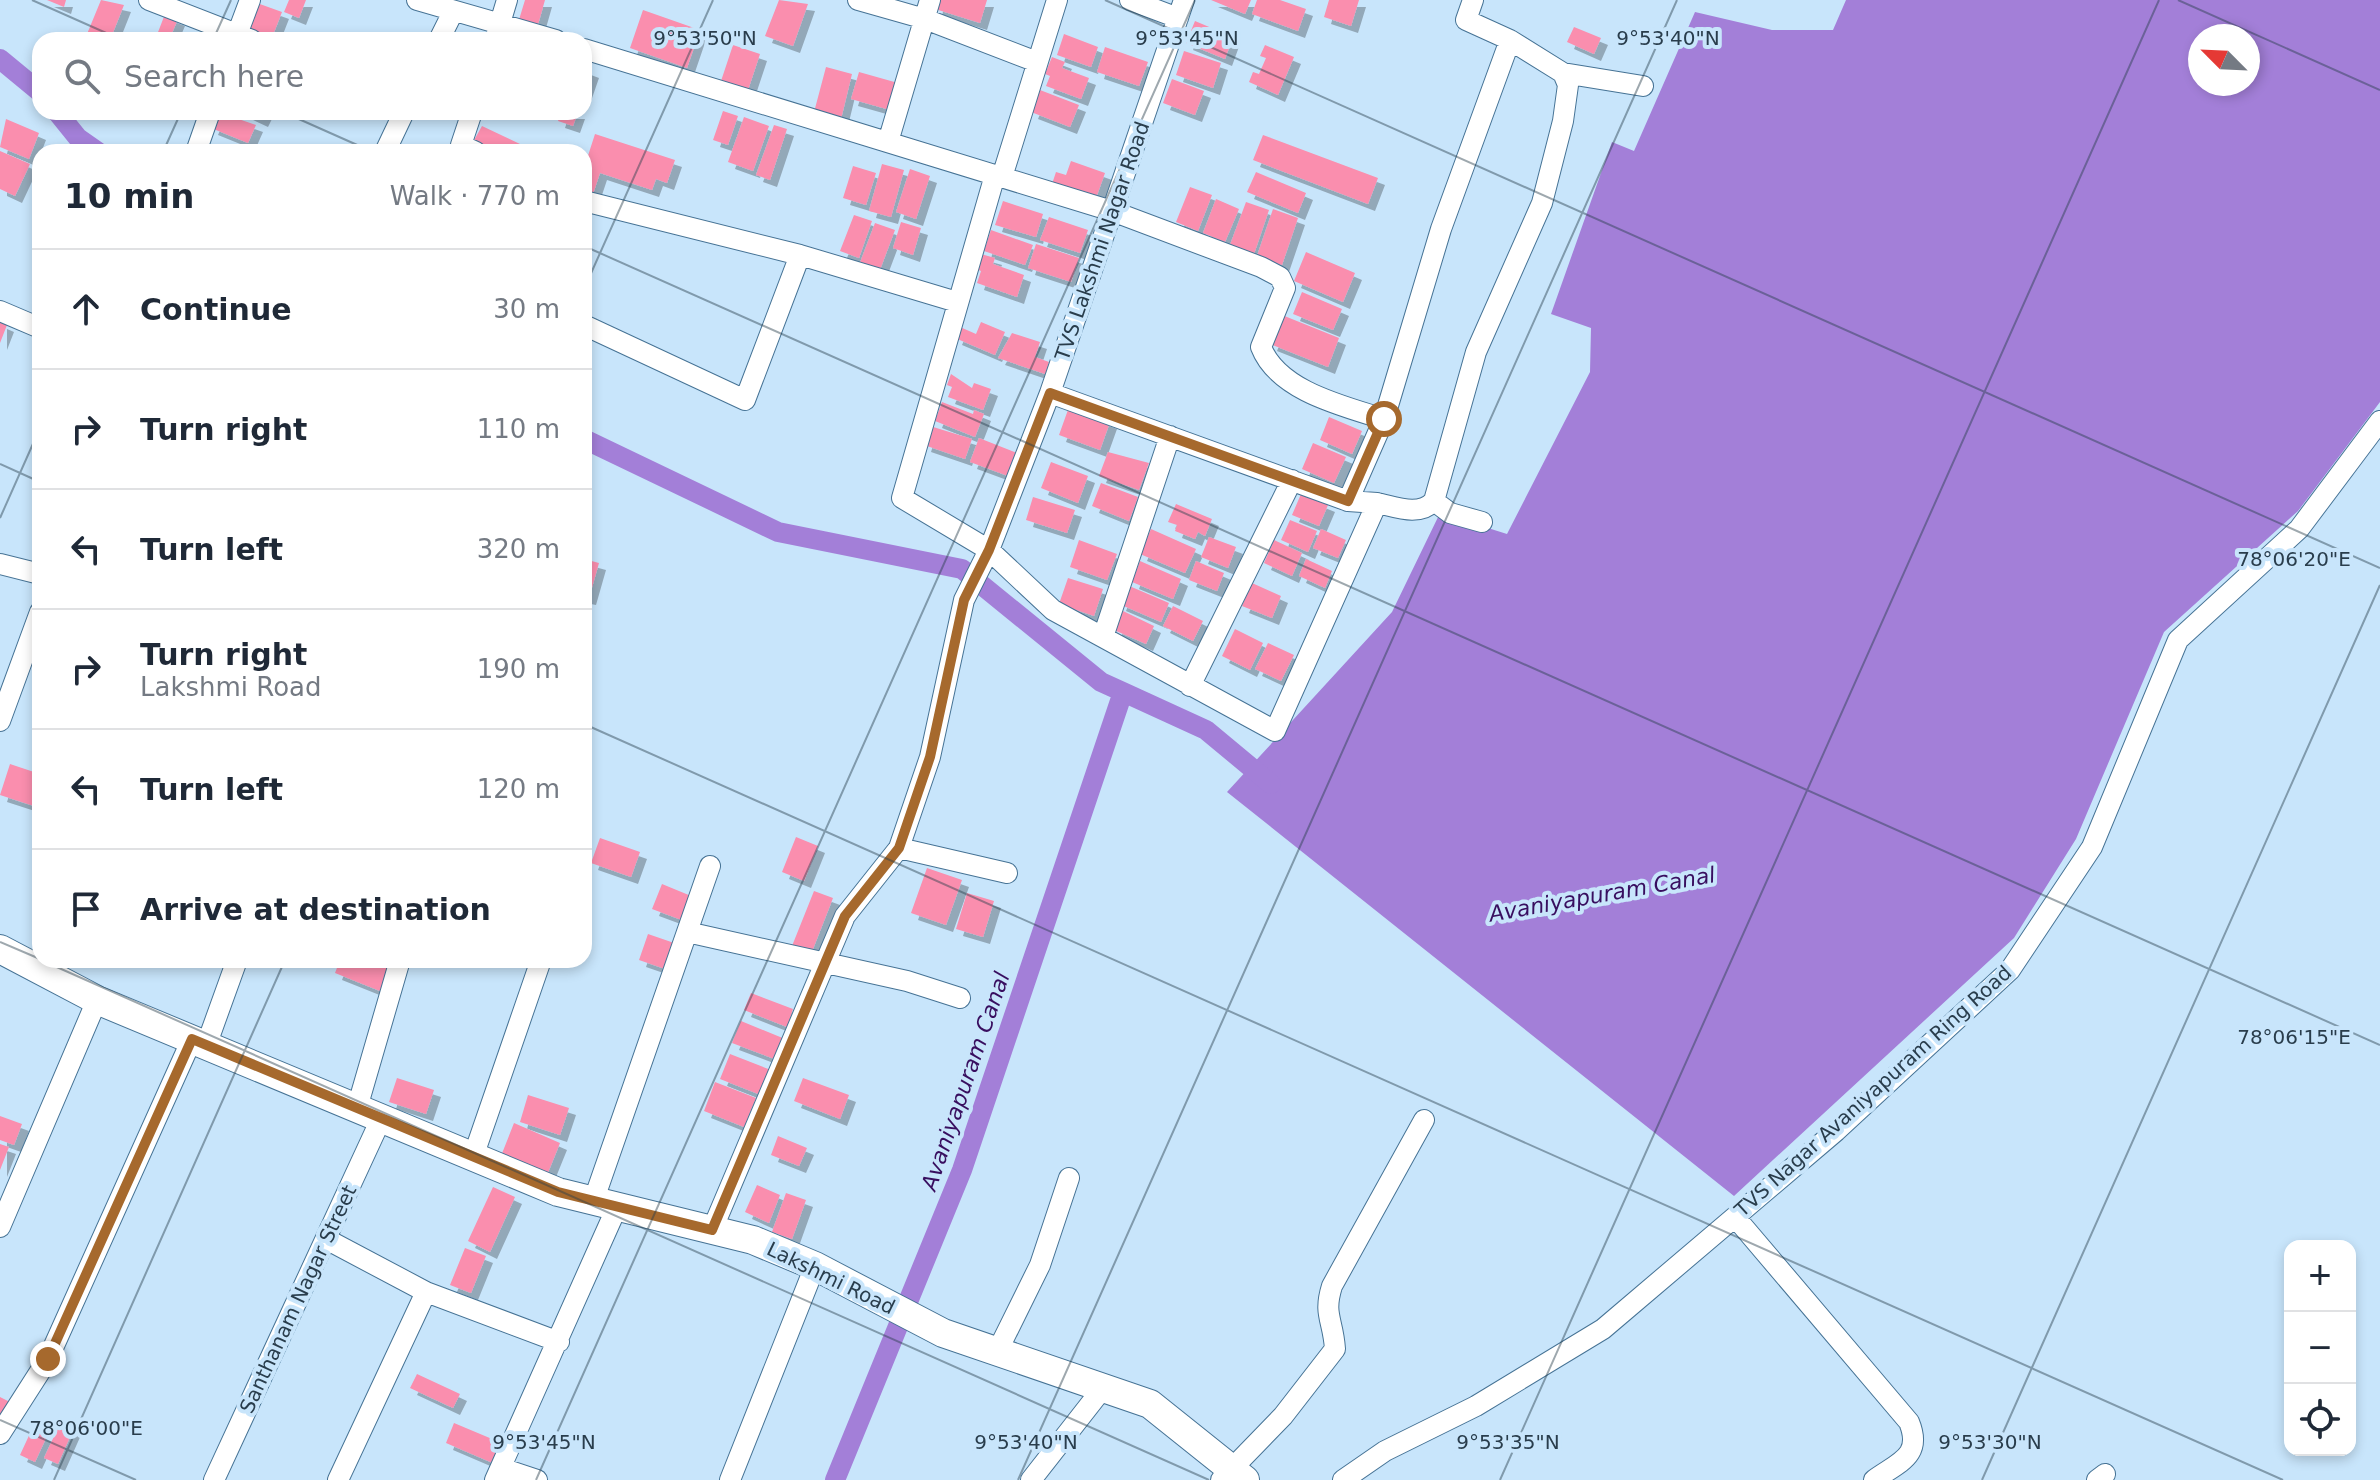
<!DOCTYPE html>
<html lang="en">
<head>
<meta charset="utf-8">
<style>
	:root { --surface:#fff; --page:#f2f2f3; --text:#1f2937; --muted:#747a83; --line:#e0e1e3 }
	body { margin:0; font-family:"DejaVu Sans",sans-serif; background:var(--page); color:var(--text) }
	.controls { position:absolute; right:24px; bottom:24px; display:grid; overflow:hidden; border-radius:16px; box-shadow:0 4px 12px #0003 }
	.controls button { width:72px; height:72px; display:grid; place-items:center; padding:0; border:0; border-bottom:2px solid var(--line); background:var(--surface); color:var(--text); font:40px sans-serif }
	.compass { position:absolute; left:2188px; top:24px; width:72px; height:72px; border-radius:50%; background:var(--surface); box-shadow:0 4px 12px #0003; rotate:294deg }
	.stop { position:absolute; width:24px; height:24px; margin:-18px; border:6px solid #a6692d; border-radius:50%; background:#fff }
	.stop.end { background:#a6692d; border-color:#fff; box-shadow:0 2px 8px #0008 }
	.list { margin:0; padding:0; list-style:none }
	h2 { display:flex; justify-content:space-between; align-items:center; height:104px; margin:0; padding:0 32px; font-size:34px }
	h2 small { font-size:26px; font-weight:400; color:var(--muted) }
	.list li { display:grid; grid-template-columns:52px 1fr auto; gap:24px; align-items:center; box-sizing:border-box; height:120px; padding:0 32px; border-top:2px solid var(--line) }
	.list b { display:block; font-size:30px; white-space:nowrap }
	.list p { margin:0; font-size:26px; white-space:nowrap; color:var(--muted) }
	.list em { font-size:26px; font-style:normal; color:var(--muted) }
	.icon { flex:none; width:44px; height:44px; fill:none; stroke:currentColor; stroke-width:2; stroke-linecap:round; stroke-linejoin:round }
	.map { position:relative; flex:none; width:2380px; height:1480px; overflow:hidden }
	.search { position:absolute; background:var(--surface); box-shadow:0 4px 12px #0003; left:32px; top:32px; width:560px; height:88px; display:flex; align-items:center; gap:20px; box-sizing:border-box; padding:0 28px; border-radius:24px; color:var(--muted); font-size:30px }
	.panel { position:absolute; background:var(--surface); box-shadow:0 4px 12px #0003; left:32px; top:144px; width:560px; height:824px; border-radius:24px }
	.map>svg:first-child { display:block }
</style>
</head>
<body>
<div class="map">
<svg width="2380" height="1480" viewBox="0 0 2380 1480">
	<defs>
		<filter id="shadow"><feDropShadow dx="7" dy="7" stdDeviation="0" flood-color="#0004"/></filter>
	</defs>
	<rect width="100%" height="100%" fill="#c8e5fb"/>
	<path fill="#a37fd8" fill-rule="evenodd" d="M1846,0H2380V402L2298,511L2164,632L2076,839L2014,938L1734,1196L1227,792L1392,612L1440,513L1507,534L1590,372L1591,328L1551,314L1612,142L1634,151L1695,12L1772,30H1833ZM2200,36H2248V84H2200Z"/>
	<g fill="none" stroke-linecap="round" stroke-linejoin="round">
		<path stroke="#a37fd8" stroke-width="20" d="M0,59L40,92
			M57,112L78,138L98,152
			M584,439L778,532L962,569L1101,682L1123,692L962,1170L835,1480
			M1123,692L1206,730L1271,784"/>
	</g>
	<path fill="#fa8eae" filter="url(#shadow)" d="M47,0H66L64,7Z
		M101,0L124,5L110,40L87,34Z
		M289,0H306L299,18L284,12Z
		M525,0H545L537,28L518,23Z
		M779,0L808,4L793,46L765,36Z
		M937,0H987L980,23L935,9Z
		M1211,0H1251L1245,14Z
		M1257,0H1280L1306,9L1298,31L1252,14Z
		M1329,0H1359L1351,26L1324,17Z
		M257,3L282,12L271,40L246,33Z
		M643,10L700,30L687,68L630,48Z
		M165,14L178,19L169,40H155Z
		M1195,21L1233,37L1225,59L1186,43Z
		M1574,27L1601,38L1594,54L1567,42Z
		M1064,34L1098,47L1091,67L1057,55Z
		M733,45L760,54L748,90L721,81Z
		M1265,45L1294,57L1278,95L1249,82L1253,72L1259,74L1266,58L1260,56Z
		M1105,47L1148,62L1139,86L1097,72Z
		M1184,51L1221,63L1213,88L1176,75Z
		M1052,57L1065,62L1062,68L1089,78L1081,99L1046,86L1050,76L1045,74Z
		M826,67L852,74L840,123L813,116Z
		M584,68L592,71L584,94Z
		M859,72L898,83L890,110L851,99Z
		M1172,79L1204,91L1195,115L1163,103Z
		M1040,90L1079,105L1070,127L1031,112Z
		M723,111L738,116L728,145L713,140Z
		M218,112L256,125L248,143L211,128Z
		M244,112H265L261,120Z
		M561,112H578L573,126L558,121Z
		M744,117L769,126L753,171L728,162Z
		M6,119L39,133L29,159L0,147Z
		M774,125L787,129L770,180L756,175Z
		M482,126L520,144L516,152H494L473,142Z
		M595,134L675,160L667,183L656,179L652,190L600,173L591,200L584,198V168Z
		M1263,135L1378,178L1368,204L1253,160Z
		M0,151L30,164L15,196L0,189Z
		M1071,161L1105,173L1096,198L1052,184L1056,172L1066,175Z
		M882,164L904,170L891,217L869,211Z
		M853,166L876,173L866,205L843,198Z
		M910,169L930,176L916,219L896,212Z
		M1256,172L1306,193L1298,213L1247,192Z
		M1190,187L1212,195L1198,231L1176,222Z
		M1216,199L1239,209L1225,242L1203,233Z
		M1003,201L1043,214L1036,237L995,225Z
		M1246,202L1269,210L1254,254L1230,245Z
		M1273,209L1298,218L1282,265L1257,256Z
		M854,215L872,221L859,258L840,251Z
		M1049,217L1088,230L1080,253L1040,240Z
		M901,222L921,228L913,255L893,248Z
		M875,223L895,230L878,275L858,268Z
		M991,230L1033,245L1025,265L984,251Z
		M1036,244L1079,258L1071,282L1028,268Z
		M1306,252L1355,273L1343,302L1294,281Z
		M981,254L995,258L993,264L1024,275L1017,297L977,283L981,271L976,269Z
		M1302,292L1342,309L1333,330L1293,314Z
		M1282,315L1339,338L1328,367L1270,344Z
		M0,322L7,325L0,343Z
		M981,322L1005,332L995,355L955,338L960,327L976,334Z
		M1012,333L1040,342L1035,357L1049,362L1045,374L998,358Z
		M951,374L972,388L974,383L991,389L983,410L948,397L952,387L947,385Z
		M942,402L973,414L974,410L984,414L975,437L935,421Z
		M1069,407L1110,422L1100,450L1059,435Z
		M1329,417L1362,431L1352,454L1320,440Z
		M930,426L972,439L965,459L924,445Z
		M979,438L1017,453L1008,476L970,462Z
		M1313,443L1346,457L1334,483L1302,469Z
		M1108,452L1149,463L1139,490L1099,476Z
		M1051,462L1088,476L1078,503L1041,488Z
		M1101,483L1138,497L1129,521L1092,506Z
		M1301,494L1328,505L1319,526L1292,515Z
		M1033,497L1075,510L1067,533L1026,520Z
		M1176,504L1212,519L1205,536L1198,532L1195,539L1175,531L1177,525L1168,522Z
		M1290,520L1317,531L1308,552L1281,540Z
		M1151,529L1196,549L1185,573L1140,554Z
		M1321,529L1346,540L1338,558L1313,548Z
		M1209,537L1236,547L1228,568L1201,557Z
		M1079,540L1117,554L1107,580L1070,567Z
		M1274,540L1302,553L1292,576L1264,563Z
		M584,559L599,563L589,598L584,597Z
		M1306,559L1332,571L1325,588L1299,576Z
		M1140,561L1181,579L1173,599L1132,582Z
		M1196,561L1224,573L1217,591L1189,580Z
		M1068,578L1103,589L1094,616L1059,604Z
		M1252,583L1281,596L1272,618L1242,606Z
		M1127,585L1169,603L1161,622L1119,604Z
		M1173,606L1203,621L1193,641L1163,626Z
		M1123,611L1154,626L1146,644L1114,630Z
		M1235,629L1263,643L1250,670L1222,656Z
		M1268,643L1294,655L1281,681L1255,669Z
		M10,764L40,774V808L0,795Z
		M796,837L818,846L804,881L782,872Z
		M600,838L640,852L631,877L591,863Z
		M927,868L962,880L946,925L911,913Z
		M662,884L696,898L687,922L652,909Z
		M814,891L833,898L811,954L792,946Z
		M967,893L994,901L983,937L956,929Z
		M648,934L680,945L671,971L639,960Z
		M340,960H377L390,965L380,991L335,973Z
		M751,993L793,1009L787,1027L744,1010Z
		M741,1021L785,1039L777,1060L732,1043Z
		M730,1054L776,1072L766,1097L720,1079Z
		M397,1078L434,1090L426,1114L389,1102Z
		M803,1078L849,1095L840,1119L794,1101Z
		M715,1082L756,1098L744,1127L704,1111Z
		M528,1095L569,1108L560,1135L520,1122Z
		M0,1116L22,1124L14,1145L0,1140Z
		M514,1123L560,1143L547,1175L501,1156Z
		M778,1136L807,1148L799,1166L771,1155Z
		M0,1144L9,1147L0,1170Z
		M757,1185L780,1195L769,1223L745,1212Z
		M493,1187L515,1197L490,1252L468,1241Z
		M786,1193L806,1200L792,1239L772,1232Z
		M465,1248L486,1256L471,1293L450,1285Z
		M417,1374L460,1394L453,1408L410,1388Z
		M0,1397L14,1404L0,1418Z
		M61,1421L74,1428L58,1464L44,1458Z
		M454,1423L504,1444L495,1464L446,1443Z
		M32,1429L47,1436L35,1462L20,1455Z"/>
	<g fill="none" stroke-linecap="round" stroke-linejoin="round">
		<g stroke="#467395" stroke-width="22">
			<path id="street" d="M149,0L252,40
				M417,0L556,40
				M858,0L925,19L1037,62
				M1130,0L1178,18
				M235,40L250,0
				M439,40L453,12
				M495,40L507,0
				M584,49L1112,211L1261,267L1280,277L1285,288L1261,347C1278,391 1343,406 1384,419
				M1563,73L1643,86
				M472,112L461,145L476,152
				M888,142L930,0
				M196,152L210,112
				M385,152L404,112
				M995,175L902,498L989,550L1053,610L1275,731L1377,503L1348,501
				M1002,177L1057,0
				M584,201L800,255L957,302
				M0,311L40,328
				M584,325L745,400L800,255
				M1050,393L1348,501L1384,419L1441,229L1510,40L1466,20L1473,0
				M1434,501L1450,513L1482,522
				M1377,503C1396,507 1419,517 1434,501L1476,352L1542,203L1563,121L1568,85L1563,73L1510,40
				M0,564L40,574
				M1103,637L1170,436
				M1190,686L1292,480
				M0,721L40,612
				M899,848L1007,873
				M687,932L907,981L960,998
				M206,1046L237,960
				M357,1108L400,960
				M473,1157L541,960
				M593,1202L710,866
				M1735,1217L1909,1422C1923,1456 1899,1462 1874,1480
				M0,1227L97,1000
				M712,1230L845,916L899,848L930,757L964,600L989,550L1050,393L1184,0
				M326,1239L426,1292L338,1480
				M426,1292L559,1342
				M997,1352L1040,1265L1069,1178
				M0,1434L48,1359L192,1039
				M501,1468L537,1480
				M214,1480L381,1119
				M495,1480L617,1207
				M730,1480L815,1266
				M1031,1480L1103,1388
				M1221,1480L1283,1416L1335,1349C1333,1319 1323,1315 1332,1286L1424,1120
				M1343,1480L1385,1451L1476,1406L1603,1329L1836,1131L2010,970L2092,847L2178,640L2299,529L2380,421
				M2097,1480L2105,1474"/>
		</g>
		<g stroke="#467395" stroke-width="30">
			<path id="secondary" d="M0,949L97,1000L558,1192L753,1240L815,1266L943,1333L1150,1404L1245,1480"/>
		</g>
		<use href="#street" stroke="#fff" stroke-width="20"/>
		<use href="#secondary" stroke="#fff" stroke-width="28"/>
	</g>
	<g fill="none" stroke-linecap="round" stroke-linejoin="round">
		<path stroke="#a6692d" stroke-width="10" d="M48,1359L192,1039L558,1192L712,1230L845,916L899,848L930,757L964,600L989,550L1050,393L1348,501L1384,419"/>
	</g>
	<path fill="none" stroke="#293d4c" stroke-width="2" stroke-opacity="0.45" d="M32,0L122,40M1105,0L2380,568M2178,0L2380,90M213,40L231,0M283,112L373,152M163,152L181,112M584,246L2380,1045M584,289L713,0M0,464L40,482M0,518L40,428M584,724L2283,1480M0,942L40,959M41,960L1209,1480M0,1420L136,1480M54,1480L285,960M536,1480L1195,0M1018,1480L1677,0M1500,1480L2159,0M1982,1480L2380,585"/>
	<g text-anchor="middle" stroke-width="8" stroke-linejoin="round" paint-order="stroke">
		<g font-size="20" fill="#293d4c" stroke="#c8e5fb">
			<text transform="translate(1102 241) rotate(-71)" y="7">TVS Lakshmi Nagar Road</text>
			<text transform="translate(1873 1091) rotate(-42)" y="7">TVS Nagar Avaniyapuram Ring Road</text>
			<text transform="translate(831 1278) rotate(26)" y="7">Lakshmi Road</text>
			<text transform="translate(298 1299) rotate(-65)" y="7">Santhanam Nagar Street</text>
		</g>
		<g font-size="22" font-style="italic" fill="#380e5f" stroke="#c8e5fb">
			<text transform="translate(1602 894) rotate(-10)" y="8">Avaniyapuram Canal</text>
			<text transform="translate(965 1081) rotate(-71)" y="8">Avaniyapuram Canal</text>
		</g>
	</g>
	<g font-size="20" text-anchor="middle" fill="#293d4c" stroke="#c8e5fb" stroke-width="8" stroke-linejoin="round" paint-order="stroke">
		<text x="705" y="45">9°53'50"N</text>
		<text x="1187" y="45">9°53'45"N</text>
		<text x="1668" y="45">9°53'40"N</text>
		<text x="2294" y="566">78°06'20"E</text>
		<text x="2294" y="1044">78°06'15"E</text>
		<text x="86" y="1435">78°06'00"E</text>
		<text x="544" y="1449">9°53'45"N</text>
		<text x="1026" y="1449">9°53'40"N</text>
		<text x="1508" y="1449">9°53'35"N</text>
		<text x="1990" y="1449">9°53'30"N</text>
	</g>
</svg>
<div class="controls">
<button>+</button>
<button>−</button>
<button><svg class="icon" aria-label="locate" viewBox="0 0 24 24"><circle cx="12" cy="12" r="6"/><path d="M12 2v4M12 18v4M2 12h4M18 12h4"/></svg></button>
</div>
<svg class="compass" viewBox="-18 -18 36 36"><path d="M0-13l5 13h-10z" fill="#e53935"/><path d="M0 13l5-13h-10z" fill="#747a83"/></svg>
<div class="stop" style="left:1384px;top:419px"></div>
<div class="stop end" style="left:48px;top:1359px"></div>
<div class="search"><svg class="icon" aria-label="search" viewBox="0 0 24 24"><circle cx="10" cy="10" r="6"/><path d="M15 15l6 6"/></svg>Search here</div>
<section class="panel">
<h2>10 min<small>Walk · 770 m</small></h2>
<ul class="list">
<li><svg class="icon" aria-label="ahead" viewBox="0 0 24 24"><path d="M12 20V5M6 11l6-6 6 6"/></svg><div><b>Continue</b></div><em>30 m</em></li>
<li><svg class="icon" aria-label="right" viewBox="0 0 24 24"><path d="M7 20v-9h11M14 6l5 5-5 5"/></svg><div><b>Turn right</b></div><em>110 m</em></li>
<li><svg class="icon" aria-label="left" viewBox="0 0 24 24"><path d="M17 20v-9H6M10 6l-5 5 5 5"/></svg><div><b>Turn left</b></div><em>320 m</em></li>
<li><svg class="icon" aria-label="right" viewBox="0 0 24 24"><path d="M7 20v-9h11M14 6l5 5-5 5"/></svg><div><b>Turn right</b><p>Lakshmi Road</p></div><em>190 m</em></li>
<li><svg class="icon" aria-label="left" viewBox="0 0 24 24"><path d="M17 20v-9H6M10 6l-5 5 5 5"/></svg><div><b>Turn left</b></div><em>120 m</em></li>
<li><svg class="icon" aria-label="arrive" viewBox="0 0 24 24"><path d="M6 21V4h12l-3 4 3 4H6"/></svg><div><b>Arrive at destination</b></div></li>
</ul>
</section>
</div>
</body>
</html>
